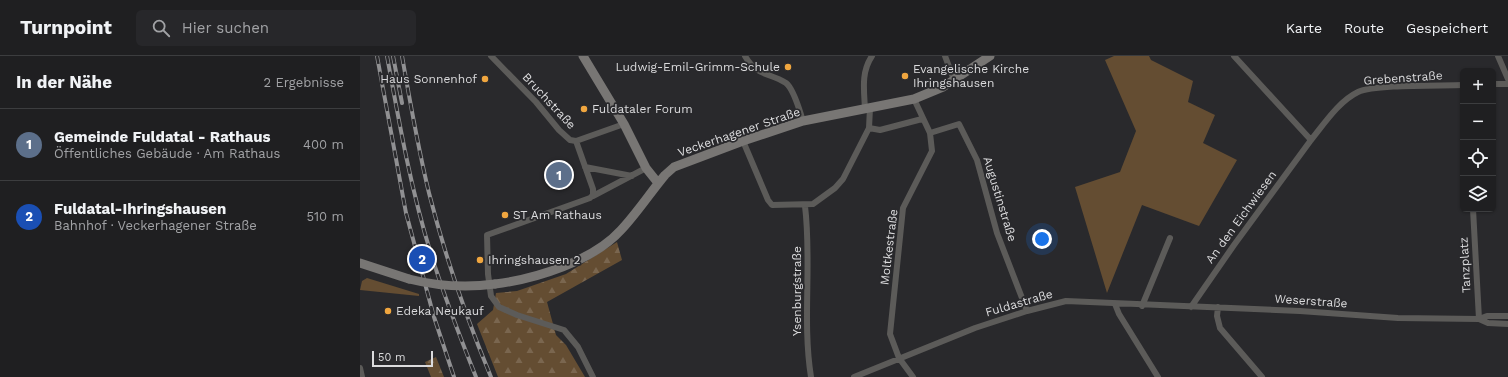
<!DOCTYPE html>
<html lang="de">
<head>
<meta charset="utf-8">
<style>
	:root { --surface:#1f1f21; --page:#27272a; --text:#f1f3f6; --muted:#a1a2a5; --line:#3c3d3f; --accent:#8c9099 }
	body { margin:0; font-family:"Work Sans",sans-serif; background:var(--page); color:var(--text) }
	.controls { position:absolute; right:12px; top:12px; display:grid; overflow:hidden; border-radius:6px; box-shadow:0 1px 3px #0004 }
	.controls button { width:36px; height:36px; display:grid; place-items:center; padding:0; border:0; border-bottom:1px solid var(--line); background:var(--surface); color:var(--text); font:20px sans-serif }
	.scale { position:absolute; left:12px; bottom:10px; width:61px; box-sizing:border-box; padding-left:4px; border:2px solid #dbdbdd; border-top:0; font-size:11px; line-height:14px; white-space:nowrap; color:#dbdbdd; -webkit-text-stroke:3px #29292c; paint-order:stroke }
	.you { position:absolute; left:682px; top:183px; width:14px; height:14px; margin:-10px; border:3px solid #fff; border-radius:50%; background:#1a73e8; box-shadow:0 0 0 6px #1a73e833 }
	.badge { display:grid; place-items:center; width:26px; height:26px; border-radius:50%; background:var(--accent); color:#fff; font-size:13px; font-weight:700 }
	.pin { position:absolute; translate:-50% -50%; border:2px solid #fff; box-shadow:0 1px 4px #0006 }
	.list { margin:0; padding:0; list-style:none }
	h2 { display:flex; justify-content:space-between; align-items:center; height:52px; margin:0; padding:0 16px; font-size:17px }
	h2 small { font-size:13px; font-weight:400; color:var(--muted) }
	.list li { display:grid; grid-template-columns:26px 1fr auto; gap:12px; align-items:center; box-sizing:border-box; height:72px; padding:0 16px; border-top:1px solid var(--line) }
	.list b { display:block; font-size:15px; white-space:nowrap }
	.list p { margin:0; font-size:13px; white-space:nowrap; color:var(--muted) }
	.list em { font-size:13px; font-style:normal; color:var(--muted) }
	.icon { flex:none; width:22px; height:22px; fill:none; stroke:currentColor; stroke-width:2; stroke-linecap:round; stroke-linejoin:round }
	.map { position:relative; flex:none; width:1148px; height:321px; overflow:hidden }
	header { display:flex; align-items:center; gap:24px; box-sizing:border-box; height:56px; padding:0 20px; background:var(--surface); border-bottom:1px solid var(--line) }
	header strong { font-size:19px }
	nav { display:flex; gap:22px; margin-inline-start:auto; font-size:14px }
	.search { width:280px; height:36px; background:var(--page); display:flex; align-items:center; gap:10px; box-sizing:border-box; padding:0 14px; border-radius:6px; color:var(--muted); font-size:15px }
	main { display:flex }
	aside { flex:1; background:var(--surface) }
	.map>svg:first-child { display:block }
</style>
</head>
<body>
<header>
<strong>Turnpoint</strong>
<div class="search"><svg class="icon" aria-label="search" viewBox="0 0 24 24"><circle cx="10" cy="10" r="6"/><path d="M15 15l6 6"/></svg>Hier suchen</div>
<nav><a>Karte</a><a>Route</a><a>Gespeichert</a></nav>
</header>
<main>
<aside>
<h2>In der Nähe<small>2 Ergebnisse</small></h2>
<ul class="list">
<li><span class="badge" style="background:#5c6f8a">1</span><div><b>Gemeinde Fuldatal - Rathaus</b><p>Öffentliches Gebäude · Am Rathaus</p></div><em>400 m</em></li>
<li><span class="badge" style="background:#1a4fb4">2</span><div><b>Fuldatal-Ihringshausen</b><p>Bahnhof · Veckerhagener Straße</p></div><em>510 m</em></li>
</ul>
</aside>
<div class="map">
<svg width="1148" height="321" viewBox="0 0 1148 321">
	<defs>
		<pattern id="forest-firs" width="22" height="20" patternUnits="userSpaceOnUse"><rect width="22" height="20" fill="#644d32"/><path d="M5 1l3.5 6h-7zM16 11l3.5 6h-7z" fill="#7a664f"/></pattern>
	</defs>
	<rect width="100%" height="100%" fill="#29292c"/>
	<path fill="#644d32" d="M754,0H789L791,4L833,25L828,46L855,59L843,87L877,104L839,170L782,149L747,237L715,131L760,116L776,75L745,4Z
		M7,222L59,238V240L0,234L2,225Z"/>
	<path fill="url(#forest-firs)" d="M257,186L262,204L187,246L196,279L206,289L225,321H138L117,268L133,254L136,237L157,235L206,218Z
		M76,301L84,321H71L65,306Z"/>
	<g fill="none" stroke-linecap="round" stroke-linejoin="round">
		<path stroke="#5c5b59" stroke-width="6" d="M131,0L176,46L199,74L210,84L216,85
			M385,0C397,21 409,16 426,27C434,33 440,56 443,65
			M585,0L594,24
			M874,0L951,84C964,68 979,45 998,36C1015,28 1081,30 1103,29
			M1138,0L1148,23
			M1133,28H1148
			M505,53C504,34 501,16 512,0
			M509,72L520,74L562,63
			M570,77L599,68L617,104L637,177L667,255
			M383,85L408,144L412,149L453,148L475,132L483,123L509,72L510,52
			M225,111L272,120
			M233,140L286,112
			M445,150C452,206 442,265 451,321
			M1113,153L1119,263
			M755,248L759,258L798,321
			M782,250L810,182
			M831,251L874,189L951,84
			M858,251L857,260L860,272L902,321
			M1119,263L1127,260H1148
			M0,312L2,321
			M233,321L218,291L204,274L157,259L139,251L131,240L128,218L127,179L230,142L233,139V133L216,85L264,68
			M494,321L615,272L667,255L706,245L940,255L1038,262L1119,263L1128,267L1148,268
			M553,321L539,302L530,278L543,152L572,95L570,77L554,43"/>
		<path stroke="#787674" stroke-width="9" d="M223,0L264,68L286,112L298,127
			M0,207L49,223
			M135,228C176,223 233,205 261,174C277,157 290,137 305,119L314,111L383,85L443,65L554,43L583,31L630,0"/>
		<g stroke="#909092" stroke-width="4">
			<path id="rail" d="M17,0L46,157L74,261L94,321
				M27,0C39,66 51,134 71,198C84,240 100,281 116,321
				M33,0L42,47
				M42,0C50,46 58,92 69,137C85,200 106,261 131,321"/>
		</g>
		<use href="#rail" stroke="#29292c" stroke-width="2.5" stroke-dasharray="8" stroke-linecap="butt"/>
		<path stroke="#787674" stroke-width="9" d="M49,223C77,230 107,232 135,228"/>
	</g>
	<g fill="#f0a63f" stroke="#29292c" stroke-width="1.5">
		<circle cx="428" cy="11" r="4"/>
		<circle cx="545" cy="20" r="4"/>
		<circle cx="125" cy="23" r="4"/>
		<circle cx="224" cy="53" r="4"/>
		<circle cx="145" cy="159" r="4"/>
		<circle cx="120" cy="204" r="4"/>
		<circle cx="28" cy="255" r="4"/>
	</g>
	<g text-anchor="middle" stroke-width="3.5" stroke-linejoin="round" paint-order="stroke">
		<g font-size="12" fill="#dbdbdd" stroke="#29292c" text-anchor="start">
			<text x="420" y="15" text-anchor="end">Ludwig-Emil-Grimm-Schule</text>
			<text x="553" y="17">Evangelische Kirche<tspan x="553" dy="14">Ihringshausen</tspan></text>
			<text x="117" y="27" text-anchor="end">Haus Sonnenhof</text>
			<text x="232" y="57">Fuldataler Forum</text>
			<text x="153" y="163">ST Am Rathaus</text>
			<text x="128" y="208">Ihringshausen 2</text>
			<text x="36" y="259">Edeka Neukauf</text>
		</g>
		<g font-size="12" fill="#dbdbdd" stroke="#29292c">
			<text transform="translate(1043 22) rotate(-4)" y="4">Grebenstraße</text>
			<text transform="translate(189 45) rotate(47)" y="4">Bruchstraße</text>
			<text transform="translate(379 76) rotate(-19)" y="4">Veckerhagener Straße</text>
			<text transform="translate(640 143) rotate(73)" y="4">Augustinstraße</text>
			<text transform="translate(881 161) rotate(-54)" y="4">An den Eichwiesen</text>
			<text transform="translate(529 191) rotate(-83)" y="4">Moltkestraße</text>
			<text transform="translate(1105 209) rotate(-93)" y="4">Tanzplatz</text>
			<text transform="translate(437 235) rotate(-90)" y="4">Ysenburgstraße</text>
			<text transform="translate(951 245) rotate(4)" y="4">Weserstraße</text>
			<text transform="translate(659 247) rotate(-16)" y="4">Fuldastraße</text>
		</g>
	</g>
</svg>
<div class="controls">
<button>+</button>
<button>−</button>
<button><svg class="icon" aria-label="locate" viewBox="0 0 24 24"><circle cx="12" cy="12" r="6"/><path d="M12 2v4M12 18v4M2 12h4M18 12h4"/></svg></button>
<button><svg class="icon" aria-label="layers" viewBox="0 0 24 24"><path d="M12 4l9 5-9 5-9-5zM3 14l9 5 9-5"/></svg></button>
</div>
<div class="scale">50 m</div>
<div class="you"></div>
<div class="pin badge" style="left:199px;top:119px;background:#5c6f8a">1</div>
<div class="pin badge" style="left:62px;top:203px;background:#1a4fb4">2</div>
</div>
</main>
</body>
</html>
